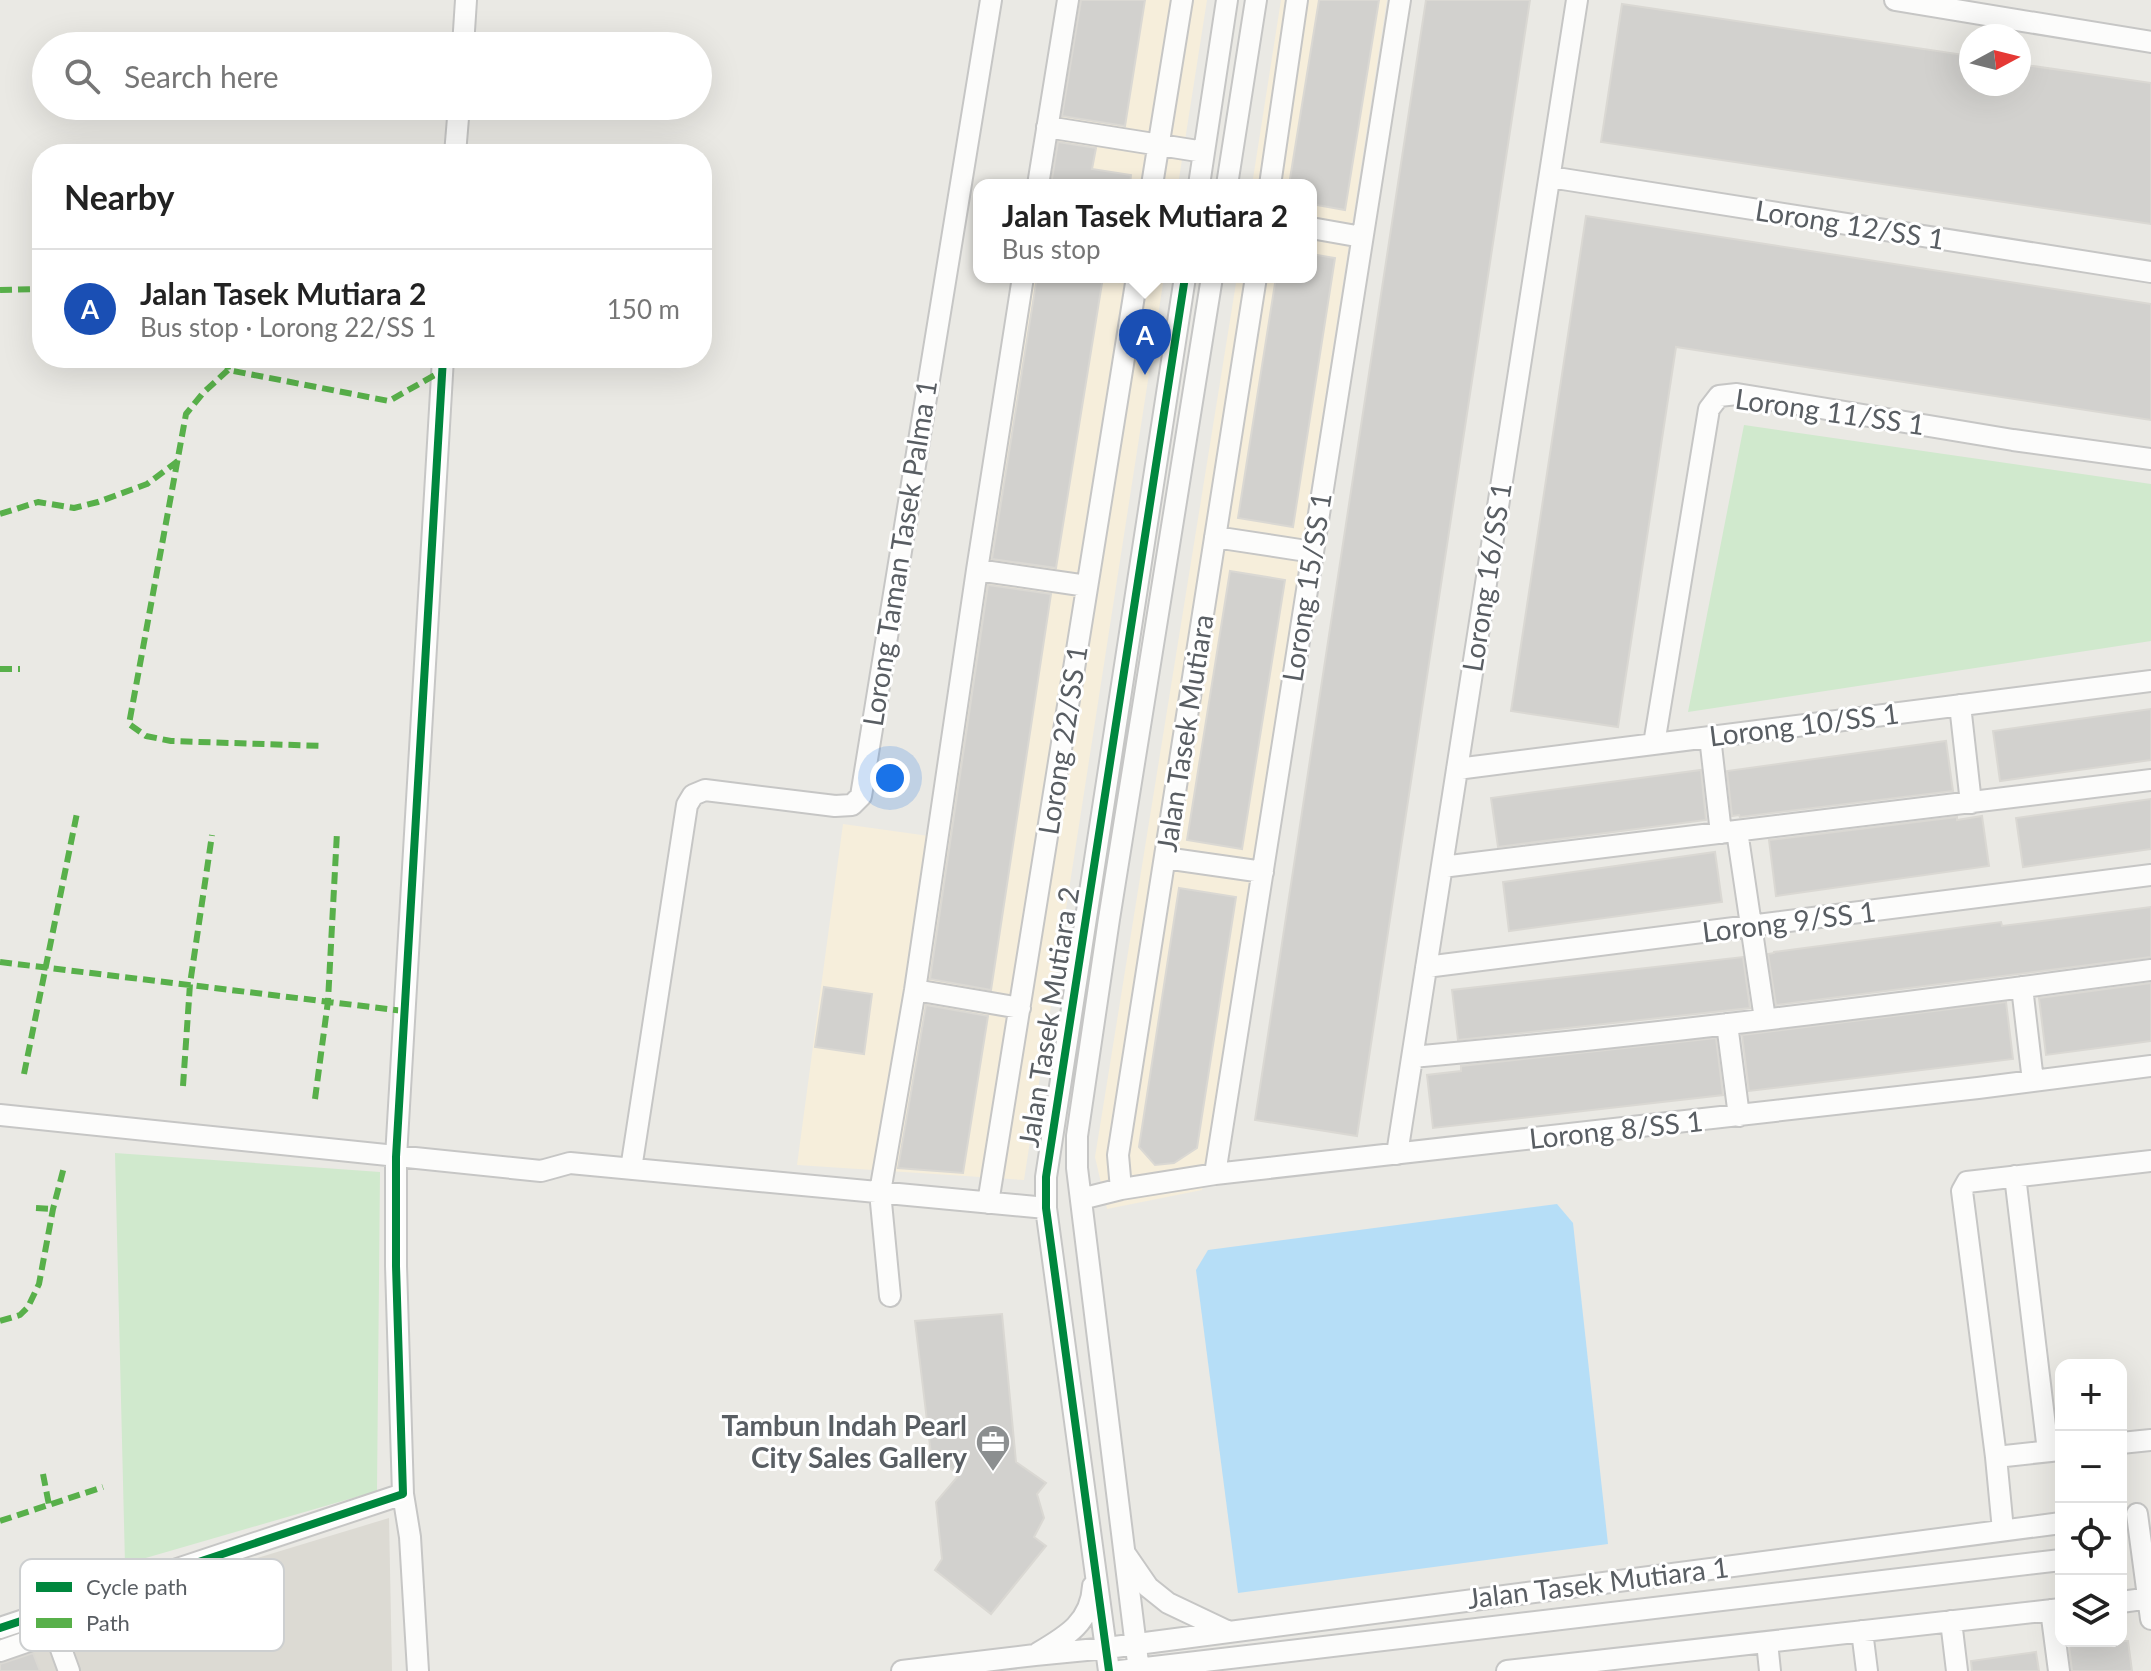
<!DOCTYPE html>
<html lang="en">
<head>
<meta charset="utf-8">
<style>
	:root { --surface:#fff; --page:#f2f2f2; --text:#222; --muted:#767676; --line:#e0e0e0; --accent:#ea580c }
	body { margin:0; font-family:Lato,sans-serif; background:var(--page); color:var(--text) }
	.controls { position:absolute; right:24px; bottom:24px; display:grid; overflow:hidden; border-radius:16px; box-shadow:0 8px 32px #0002 }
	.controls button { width:72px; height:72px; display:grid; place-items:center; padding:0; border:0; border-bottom:2px solid var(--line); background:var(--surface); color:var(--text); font:40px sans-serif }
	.compass { position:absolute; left:1959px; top:24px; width:72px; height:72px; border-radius:50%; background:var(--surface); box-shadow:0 8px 32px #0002; rotate:83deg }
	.you { position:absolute; left:890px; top:778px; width:28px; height:28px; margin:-20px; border:6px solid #fff; border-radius:50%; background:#1a73e8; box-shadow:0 0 0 12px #1a73e833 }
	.badge { display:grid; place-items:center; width:52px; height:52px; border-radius:50%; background:var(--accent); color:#fff; font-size:26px; font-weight:700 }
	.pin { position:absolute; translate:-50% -66px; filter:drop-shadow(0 2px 4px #0008) }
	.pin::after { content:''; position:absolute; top:42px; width:28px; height:24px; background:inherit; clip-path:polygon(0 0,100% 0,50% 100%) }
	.popup { position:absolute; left:973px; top:179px; width:344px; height:104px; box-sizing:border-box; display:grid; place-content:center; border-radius:16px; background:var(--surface); filter:drop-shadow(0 2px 6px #0005); font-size:26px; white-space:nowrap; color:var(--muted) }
	.popup b { font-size:30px; color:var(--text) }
	.popup::after { content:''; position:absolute; left:50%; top:100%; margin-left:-16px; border:16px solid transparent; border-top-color:var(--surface) }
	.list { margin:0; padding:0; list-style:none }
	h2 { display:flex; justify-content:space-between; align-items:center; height:104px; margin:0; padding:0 32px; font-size:34px }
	h2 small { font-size:26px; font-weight:400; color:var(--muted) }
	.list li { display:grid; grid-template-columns:52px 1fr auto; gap:24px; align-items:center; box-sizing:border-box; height:120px; padding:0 32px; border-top:2px solid var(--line) }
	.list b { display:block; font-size:30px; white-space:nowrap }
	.list p { margin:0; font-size:26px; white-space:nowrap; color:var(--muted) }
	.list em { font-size:26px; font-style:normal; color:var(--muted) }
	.icon { flex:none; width:44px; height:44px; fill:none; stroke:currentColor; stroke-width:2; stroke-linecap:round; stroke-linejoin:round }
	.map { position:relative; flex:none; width:2151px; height:1671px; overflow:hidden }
	.search { position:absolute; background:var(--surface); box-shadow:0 8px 32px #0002; left:32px; top:32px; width:680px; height:88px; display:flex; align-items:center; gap:20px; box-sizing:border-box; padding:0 28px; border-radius:44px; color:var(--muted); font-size:30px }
	.panel { position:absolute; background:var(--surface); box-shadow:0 8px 32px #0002; left:32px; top:144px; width:680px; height:224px; border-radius:32px }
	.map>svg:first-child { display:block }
</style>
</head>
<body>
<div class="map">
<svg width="2151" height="1671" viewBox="0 0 2151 1671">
	<rect width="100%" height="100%" fill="#eae9e4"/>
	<path fill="#f6eedb" d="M1062,0H1207L1178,185H1033Z
		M1281,0H1387L1202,1190L1107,1209L1095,1157L1237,277H1311V185H1252Z
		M1018,277H1164L1024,1180L797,1165L843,824L929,836Z"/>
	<path fill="#dcdad3" d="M389,1518L392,1671H0V1636Z"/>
	<path fill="#d0e9cd" d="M1744,425L2151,484V641L1688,712Z
		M115,1153L380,1172L377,1491L125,1564Z"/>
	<path fill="#b6def7" d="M1557,1204L1573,1223L1608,1544L1238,1593L1196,1270L1208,1250Z"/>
	<path fill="#d2d1ce" stroke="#dad8d3" stroke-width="2" d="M1081,0H1145L1125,126L1062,116Z
		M1319,0H1379L1345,210L1311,204V185H1289Z
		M1426,0H1530L1357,1136L1255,1120Z
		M1622,4L1971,56V84H2019V64L2151,83V224L1601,142Z
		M1058,142L1096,148L1092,169L1131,175L1130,185H1051Z
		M1586,216L2151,304V420L1676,347L1618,727L1511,711Z
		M1311,254L1335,258L1293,527L1238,518L1276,277H1311Z
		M1037,277H1103L1056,568L992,559Z
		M1230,571L1285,580L1242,849L1187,840Z
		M988,585L1051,594L991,990L930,979Z
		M2151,709V760L2000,781L1993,731Z
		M1946,741L1953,791L1740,817L1739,815L1732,816L1727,771Z
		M1701,770L1706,820L1498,847L1491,798Z
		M2151,799V849L2023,867L2016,818Z
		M1982,816L1989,866L1776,896L1769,840L1957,817V820Z
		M1715,852L1722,902L1509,931L1503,882Z
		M1179,888L1236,897L1197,1148L1174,1163L1155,1165L1139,1147Z
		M2151,907V957L1776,1005L1768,954L1774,953V952L2001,922L2002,926Z
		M1743,957L1750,1008L1458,1040L1452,990Z
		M2151,983V1041L2046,1055L2039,998Z
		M824,987L872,994L864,1054L815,1047Z
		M2006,1002L2013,1059L1749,1091L1742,1035Z
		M926,1005L988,1016L963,1173L898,1168Z
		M1716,1038L1723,1095L1433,1128L1427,1075L1461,1071V1066Z
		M1002,1314L1016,1462L1046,1483L1037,1494L1044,1518L1034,1537L1046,1546L991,1614L935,1570L942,1559L936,1502L959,1475L931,1454L915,1321Z
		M2106,1641H2128L2132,1671H2072L2069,1646Z
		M2036,1652L2039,1671H1972L1971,1661Z
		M33,1653L40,1671H0V1664Z"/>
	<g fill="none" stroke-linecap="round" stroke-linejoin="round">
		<g stroke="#c6c6c5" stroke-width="24">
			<path id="minor" d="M1895,0L2151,42
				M463,46L466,0
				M1047,127L1204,152
				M455,154L459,106
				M1550,177L2151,272
				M1038,185L1068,0
				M1152,185L1182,0
				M1199,185L1227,0
				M1227,185L1256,0
				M1270,185L1297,0
				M1311,228L1362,237
				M1215,537L1313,552
				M977,570L1087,586
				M1960,705L1971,803
				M1710,737L1721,833
				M1654,744L1709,409L1719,396L1737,394L2013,440L2151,459
				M1457,769L2151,681
				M1737,831L1765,1019
				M1165,858L1263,872
				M1442,867L2151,780
				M1426,967L2151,875
				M2022,987L2033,1081
				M915,990L1020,1008
				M1727,1024L1739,1116
				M1412,1057C1659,1035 1905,1003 2151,970
				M0,1115L541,1171L570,1163L1046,1208
				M1397,1154L1577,0
				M631,1169L687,805L693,795L705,790L835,806L852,805L861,796L991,0
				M1215,1174L1400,0
				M2015,1176L2048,1451
				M1121,1189L1118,1155L1256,277
				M1081,1199L1121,1189L1215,1174L1978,1088L2151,1066
				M988,1203L1137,277
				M890,1296L880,1192L915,990L977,570L1023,277
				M2121,1443L2151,1440
				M1996,1457L2060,1450
				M403,1494L410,1537L418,1671
				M2137,1514L2151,1619
				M2003,1530L1996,1457L1962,1191L1967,1182L2151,1161
				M1126,1555L1148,1587L1168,1603L1229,1632
				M2121,1602L2151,1598
				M2051,1610L2059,1671
				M1951,1621L1957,1671
				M0,1628L403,1494L396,1266V1157L443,358
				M1862,1631L1867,1671
				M1767,1642L1770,1671
				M0,1651L52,1633L57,1638L69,1671
				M1038,1653C1067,1636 1091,1622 1093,1586
				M902,1671L1035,1655L1107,1648L2061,1523
				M1109,1671L1046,1208V1177L1185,277
				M1120,1671L2061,1560
				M1139,1671L1077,1168V1136L1109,919L1212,277
				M1507,1671L2061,1609"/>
		</g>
		<use href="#minor" stroke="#fcfcfb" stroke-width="20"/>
		<path stroke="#58b04a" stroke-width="6" stroke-dasharray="12 6" stroke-linecap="butt" d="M0,290L42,289
			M226,358L228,370L389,401L442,371
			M228,370L203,393L186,414L129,724L146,736L171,741L324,746
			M0,514L38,502L74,508L98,502L147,484L178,461
			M0,669H20
			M0,962L404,1011
			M24,1074L77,813
			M183,1086L190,984L212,835
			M315,1099L328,1001L337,832
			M36,1208L53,1209
			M0,1321L20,1315L28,1307L39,1284L53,1209L64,1167
			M43,1474L49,1505
			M0,1521L103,1487"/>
		<g stroke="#fff" stroke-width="13">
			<path id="cycleway" d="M0,1628L403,1494L396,1266V1157L443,358
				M1109,1671L1046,1208V1177L1185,277"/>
		</g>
		<use href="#cycleway" stroke="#00873e" stroke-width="8"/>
	</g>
	<defs>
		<g id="office-pin" transform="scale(1.8)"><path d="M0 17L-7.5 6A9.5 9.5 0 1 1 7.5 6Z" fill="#8c8f90" stroke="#fff"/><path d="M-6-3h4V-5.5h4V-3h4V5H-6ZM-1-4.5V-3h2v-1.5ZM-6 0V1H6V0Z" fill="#fff"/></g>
	</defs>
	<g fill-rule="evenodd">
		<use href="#office-pin" x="993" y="1442"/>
	</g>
	<g text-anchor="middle" stroke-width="6" stroke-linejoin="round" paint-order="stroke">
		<g font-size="28" fill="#595e63" stroke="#fff">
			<text transform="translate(1850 225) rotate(9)" y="10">Lorong 12/SS 1</text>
			<text transform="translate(1830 412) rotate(8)" y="10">Lorong 11/SS 1</text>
			<text transform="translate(900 553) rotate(-81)" y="10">Lorong Taman Tasek Palma 1</text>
			<text transform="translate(1487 577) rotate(-81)" y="10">Lorong 16/SS 1</text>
			<text transform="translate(1307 587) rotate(-81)" y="10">Lorong 15/SS 1</text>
			<text transform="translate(1804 725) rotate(-7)" y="10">Lorong 10/SS 1</text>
			<text transform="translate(1185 733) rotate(-81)" y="10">Jalan Tasek Mutiara</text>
			<text transform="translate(1063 740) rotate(-81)" y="10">Lorong 22/SS 1</text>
			<text transform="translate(1789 922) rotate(-7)" y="10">Lorong 9/SS 1</text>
			<text transform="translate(1049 1017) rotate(-81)" y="10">Jalan Tasek Mutiara 2</text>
			<text transform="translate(1616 1130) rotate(-6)" y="10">Lorong 8/SS 1</text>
			<text transform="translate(1598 1583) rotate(-7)" y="10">Jalan Tasek Mutiara 1</text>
		</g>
		<g font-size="28" font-weight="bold" fill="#595e63" stroke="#fff" text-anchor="end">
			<text x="967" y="1436">Tambun Indah Pearl<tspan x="967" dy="32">City Sales Gallery</tspan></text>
		</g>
	</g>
	<rect x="20" y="1559" width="264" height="92" rx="12" fill="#fff" stroke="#cdcfd0" stroke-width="2"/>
	<rect x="36" y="1582" width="36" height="10" fill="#00873e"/>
	<rect x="36" y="1618" width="36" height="10" fill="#58b04a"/>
	<g font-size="22" fill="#595e63">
		<text x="86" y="1595">Cycle path</text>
		<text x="86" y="1631">Path</text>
	</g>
</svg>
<div class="controls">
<button>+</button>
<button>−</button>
<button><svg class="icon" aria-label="locate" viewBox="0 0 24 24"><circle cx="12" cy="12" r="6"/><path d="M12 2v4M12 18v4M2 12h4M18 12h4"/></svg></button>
<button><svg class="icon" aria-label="layers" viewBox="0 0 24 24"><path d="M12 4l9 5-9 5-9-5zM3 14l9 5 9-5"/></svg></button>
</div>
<svg class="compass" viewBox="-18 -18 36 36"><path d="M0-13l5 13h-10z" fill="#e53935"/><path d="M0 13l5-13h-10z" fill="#767676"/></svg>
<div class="you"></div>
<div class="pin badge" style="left:1145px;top:375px;background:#1a4fb4">A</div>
<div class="popup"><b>Jalan Tasek Mutiara 2</b>Bus stop</div>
<div class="search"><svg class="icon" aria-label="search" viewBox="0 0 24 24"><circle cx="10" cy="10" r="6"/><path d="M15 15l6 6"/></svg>Search here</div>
<section class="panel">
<h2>Nearby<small></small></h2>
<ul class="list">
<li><span class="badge" style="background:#1a4fb4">A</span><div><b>Jalan Tasek Mutiara 2</b><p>Bus stop · Lorong 22/SS 1</p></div><em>150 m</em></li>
</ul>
</section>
</div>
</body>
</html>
